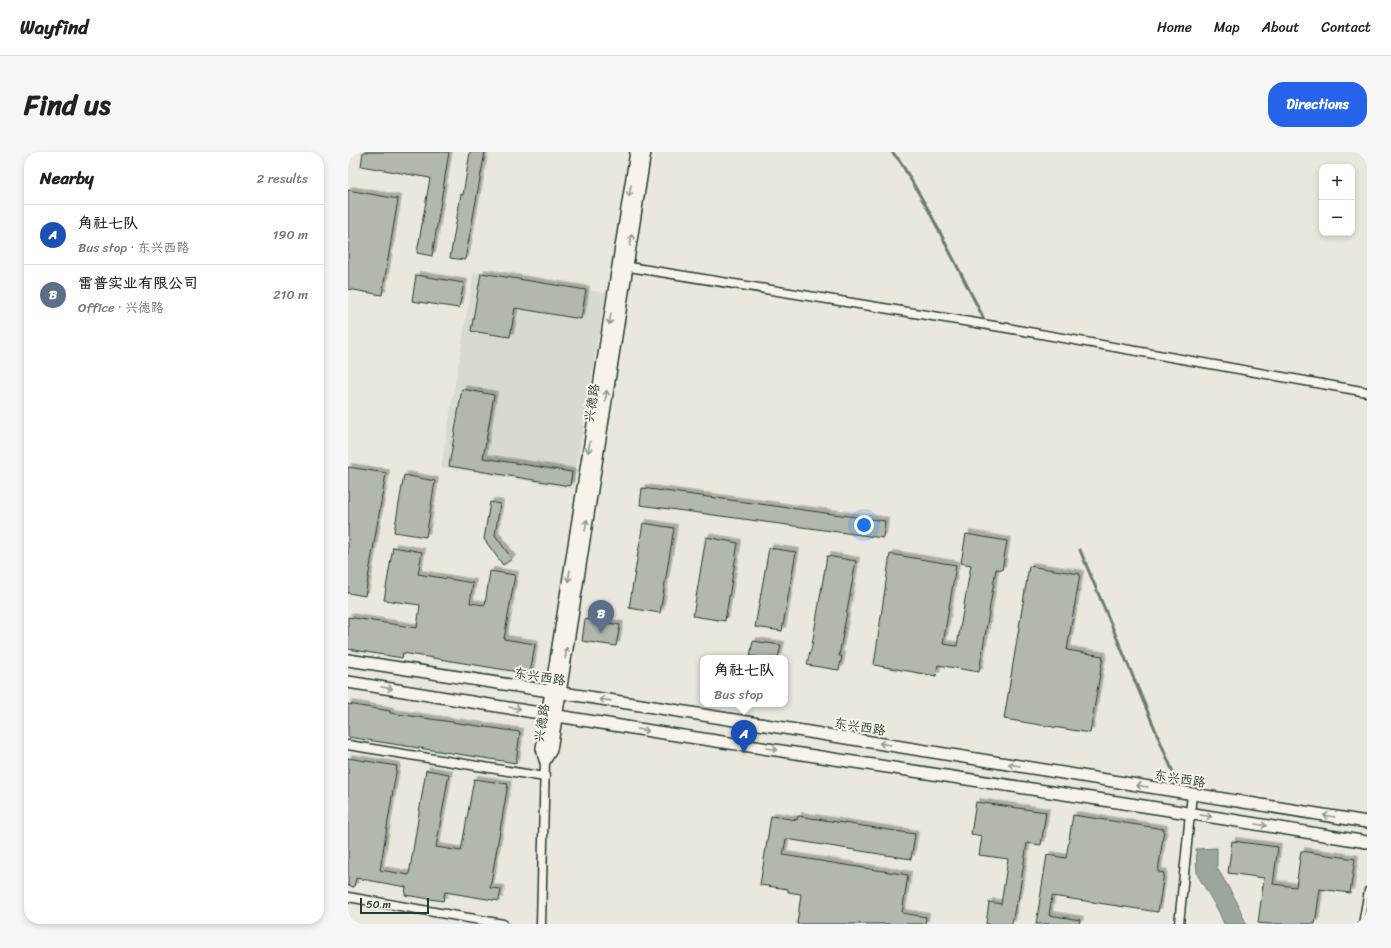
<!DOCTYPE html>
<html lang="en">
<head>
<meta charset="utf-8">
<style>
	:root { --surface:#fff; --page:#f6f6f6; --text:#222; --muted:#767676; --line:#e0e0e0; --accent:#2563eb }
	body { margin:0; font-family:Sriracha,"LXGW WenKai TC",sans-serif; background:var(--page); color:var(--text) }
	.controls { position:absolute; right:12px; top:12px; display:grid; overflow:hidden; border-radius:8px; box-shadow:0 2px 6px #0003 }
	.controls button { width:36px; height:36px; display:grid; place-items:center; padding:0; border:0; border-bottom:1px solid var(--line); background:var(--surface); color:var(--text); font:20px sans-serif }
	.scale { position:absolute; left:12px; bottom:10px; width:69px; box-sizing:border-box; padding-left:4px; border:2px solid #1f3d34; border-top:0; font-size:11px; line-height:14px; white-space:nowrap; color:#1f3d34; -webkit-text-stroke:3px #f7f3e8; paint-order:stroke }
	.you { position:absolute; left:516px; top:373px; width:14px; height:14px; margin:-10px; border:3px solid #fff; border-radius:50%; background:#1a73e8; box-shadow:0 0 0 6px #1a73e833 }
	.badge { display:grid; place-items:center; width:26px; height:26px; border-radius:50%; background:var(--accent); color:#fff; font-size:13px; font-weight:700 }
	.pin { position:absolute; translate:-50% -33px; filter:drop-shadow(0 1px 2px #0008) }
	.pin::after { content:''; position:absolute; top:21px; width:14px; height:12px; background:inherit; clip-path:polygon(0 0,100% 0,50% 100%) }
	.popup { position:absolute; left:352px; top:503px; width:88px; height:52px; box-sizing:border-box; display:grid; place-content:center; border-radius:8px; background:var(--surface); filter:drop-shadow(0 1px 3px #0005); font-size:13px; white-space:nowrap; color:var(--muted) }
	.popup b { font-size:15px; color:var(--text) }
	.popup::after { content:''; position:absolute; left:50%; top:100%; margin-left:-8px; border:8px solid transparent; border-top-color:var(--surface) }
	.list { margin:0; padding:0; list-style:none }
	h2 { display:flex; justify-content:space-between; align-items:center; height:52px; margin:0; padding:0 16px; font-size:17px }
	h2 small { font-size:13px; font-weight:400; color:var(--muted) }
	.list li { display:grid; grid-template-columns:26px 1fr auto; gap:12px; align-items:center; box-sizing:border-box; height:60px; padding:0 16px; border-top:1px solid var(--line) }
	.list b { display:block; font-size:15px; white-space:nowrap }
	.list p { margin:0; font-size:13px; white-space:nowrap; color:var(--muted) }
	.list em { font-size:13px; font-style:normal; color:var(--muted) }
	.map { position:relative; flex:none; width:1019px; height:772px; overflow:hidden; border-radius:16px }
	header { display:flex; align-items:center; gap:24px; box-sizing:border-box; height:56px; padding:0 20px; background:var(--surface); border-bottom:1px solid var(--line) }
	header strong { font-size:19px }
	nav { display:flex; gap:22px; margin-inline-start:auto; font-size:14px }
	.intro { display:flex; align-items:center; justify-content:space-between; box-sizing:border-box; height:96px; padding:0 24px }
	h1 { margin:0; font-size:28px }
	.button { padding:10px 18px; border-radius:16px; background:var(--accent); color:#fff; font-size:14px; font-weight:700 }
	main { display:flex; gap:24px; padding:0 24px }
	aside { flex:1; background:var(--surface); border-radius:16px; box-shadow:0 2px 6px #0003 }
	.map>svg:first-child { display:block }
</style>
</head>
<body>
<header>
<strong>Wayfind</strong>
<nav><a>Home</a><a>Map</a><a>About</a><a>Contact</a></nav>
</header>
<div class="intro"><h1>Find us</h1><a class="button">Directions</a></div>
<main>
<aside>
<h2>Nearby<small>2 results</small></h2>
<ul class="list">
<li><span class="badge" style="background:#1a4fb4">A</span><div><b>角社七队</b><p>Bus stop · 东兴西路</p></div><em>190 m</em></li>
<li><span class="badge" style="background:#5c6f8a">B</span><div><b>雷普实业有限公司</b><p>Office · 兴德路</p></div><em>210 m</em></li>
</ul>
</aside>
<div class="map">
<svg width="1019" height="772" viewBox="0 0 1019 772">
	<defs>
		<filter id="shadow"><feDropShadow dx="3.5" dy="-3.5" stdDeviation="0" flood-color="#0004"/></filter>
	</defs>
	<rect width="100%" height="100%" fill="#eae8dd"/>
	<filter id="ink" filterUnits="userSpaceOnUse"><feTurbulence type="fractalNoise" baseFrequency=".025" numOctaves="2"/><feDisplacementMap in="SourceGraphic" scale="8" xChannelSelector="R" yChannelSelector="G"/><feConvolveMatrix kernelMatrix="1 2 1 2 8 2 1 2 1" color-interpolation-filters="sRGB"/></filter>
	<g filter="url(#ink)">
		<path fill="#d9dacf" d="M126,120L258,141L225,337L93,315Z"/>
		<path fill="#9ca69c" stroke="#6a7c72" d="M869,696V716L889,750L898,772H876L871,760L849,722L848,697Z"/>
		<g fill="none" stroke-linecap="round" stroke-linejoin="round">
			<path stroke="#6a7c72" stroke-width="3" d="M544,0L552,9L581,59L635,165
				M732,398L830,632"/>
		</g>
		<path fill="#b2b8ae" stroke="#1f3d34" filter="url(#shadow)" d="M15,0H101L84,104L69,101L82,26L13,14Z
			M122,0H137L117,108L102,106L113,42L115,43Z
			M0,38L50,47L34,143L0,137Z
			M133,121L238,138L233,167L167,156L162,185L123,179Z
			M68,123L116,131L111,156L64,149Z
			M114,237L146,243L135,306L224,320L222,334L101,314Z
			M0,315L38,321L17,444L0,441Z
			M56,323L87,329L78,385L46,380Z
			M294,336L537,369L535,386L292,353Z
			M142,350L152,352L147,383L164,407L155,413L136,387Z
			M295,371L326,376L312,461L281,456Z
			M618,382L659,389L654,418L648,417L631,520L590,513L588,524L526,513L542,402L608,413L595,492L609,494L623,413L613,411Z
			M358,385L390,391L377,469L345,464Z
			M45,395L74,400L70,422L125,431L122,451L137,453L142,419L167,423L156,487L187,492L182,522L55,501L54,506L0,497V465L69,476L72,453L36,448Z
			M421,396L448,400L434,479L407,475Z
			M479,404L508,409L491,504H494L491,518L459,513L462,499H463Z
			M681,414L732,422L719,498L755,504L742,581L656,567Z
			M237,467L272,473L268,494L234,489Z
			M405,489L433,493L430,506H417L402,504Z
			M0,552L42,559V561L172,580L168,611L0,585Z
			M0,606L49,614L32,718L61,723L78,618L101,622L88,695L113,699L126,627L160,632L142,736L153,737L151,749L97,740L95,749L57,743L58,735L8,726L6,735L0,734Z
			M628,650L698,660L693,693L679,691L670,749H668L664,772H638L641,750L653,752L660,707L631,703L634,684L623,682Z
			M725,663L816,677L810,720L816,721L810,760L704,744L701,763L732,768L731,772H688L699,703L718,706Z
			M423,664L449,668L450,664L567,682L563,707L438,687L435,703L560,723L554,761L578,765L577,772H449L453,742L440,740V737L412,733Z
			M884,689L930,695L925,732L948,735L953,699L1007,707L1002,741L972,737L967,772H920L910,771L916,726L880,721Z"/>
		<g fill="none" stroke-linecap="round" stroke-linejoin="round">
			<g stroke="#1f3d34" stroke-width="7">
				<path id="lane" d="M1013,772L1019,738"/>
			</g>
			<g stroke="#1f3d34" stroke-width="11">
				<path id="street" d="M275,114L659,176L1019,240
					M0,593L197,625
					M0,745L155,772
					M193,772L197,608
					M831,772L844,642"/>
			</g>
			<g stroke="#1f3d34" stroke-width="14">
				<path id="secondary" d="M0,508L312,556L1019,670
					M0,530L309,580L815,657L1019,690
					M197,608L203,598L297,0
					M197,608L194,596L288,0"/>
			</g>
			<use href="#lane" stroke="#f7f3e8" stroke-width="4"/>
			<use href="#street" stroke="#f7f3e8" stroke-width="8"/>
			<use href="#secondary" stroke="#f7f3e8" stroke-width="11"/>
		</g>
		<defs><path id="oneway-shaft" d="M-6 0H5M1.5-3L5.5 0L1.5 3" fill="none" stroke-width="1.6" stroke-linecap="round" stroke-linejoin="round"/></defs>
		<g stroke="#8b988e">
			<use href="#oneway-shaft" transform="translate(282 39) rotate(99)"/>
			<use href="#oneway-shaft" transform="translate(283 88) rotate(-81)"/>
			<use href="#oneway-shaft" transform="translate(262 167) rotate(99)"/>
			<use href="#oneway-shaft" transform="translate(258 244) rotate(-81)"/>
			<use href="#oneway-shaft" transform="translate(241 295) rotate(99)"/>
			<use href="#oneway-shaft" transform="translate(238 373) rotate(-81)"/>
			<use href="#oneway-shaft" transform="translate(221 424) rotate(99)"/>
			<use href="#oneway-shaft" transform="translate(218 501) rotate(-81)"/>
			<use href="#oneway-shaft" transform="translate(39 536) rotate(9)"/>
			<use href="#oneway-shaft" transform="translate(257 548) rotate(-172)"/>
			<use href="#oneway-shaft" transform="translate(167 556) rotate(9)"/>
			<use href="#oneway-shaft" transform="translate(295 578) rotate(10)"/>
			<use href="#oneway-shaft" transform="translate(537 592) rotate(-171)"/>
			<use href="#oneway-shaft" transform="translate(424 597) rotate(9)"/>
			<use href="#oneway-shaft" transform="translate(666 613) rotate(-171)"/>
			<use href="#oneway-shaft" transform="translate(794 634) rotate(-171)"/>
			<use href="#oneway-shaft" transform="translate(858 664) rotate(9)"/>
			<use href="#oneway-shaft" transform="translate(981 664) rotate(-171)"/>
			<use href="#oneway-shaft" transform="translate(913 673) rotate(9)"/>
		</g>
	</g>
	<g text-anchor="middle" stroke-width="4" stroke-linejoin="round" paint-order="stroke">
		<g font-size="13" fill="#1f3d34" stroke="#f7f3e8">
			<text transform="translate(243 251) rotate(-81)" y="5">兴德路</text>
			<text transform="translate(192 524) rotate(9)" y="5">东兴西路</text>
			<text transform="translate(193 571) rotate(-81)" y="5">兴德路</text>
			<text transform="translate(512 574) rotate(9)" y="5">东兴西路</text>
			<text transform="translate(832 626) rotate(9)" y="5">东兴西路</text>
		</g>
	</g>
</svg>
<div class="controls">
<button>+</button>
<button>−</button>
</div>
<div class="scale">50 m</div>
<div class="you"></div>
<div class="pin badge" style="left:396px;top:601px;background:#1a4fb4">A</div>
<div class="popup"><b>角社七队</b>Bus stop</div>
<div class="pin badge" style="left:253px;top:481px;background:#5c6f8a">B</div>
</div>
</main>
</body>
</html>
